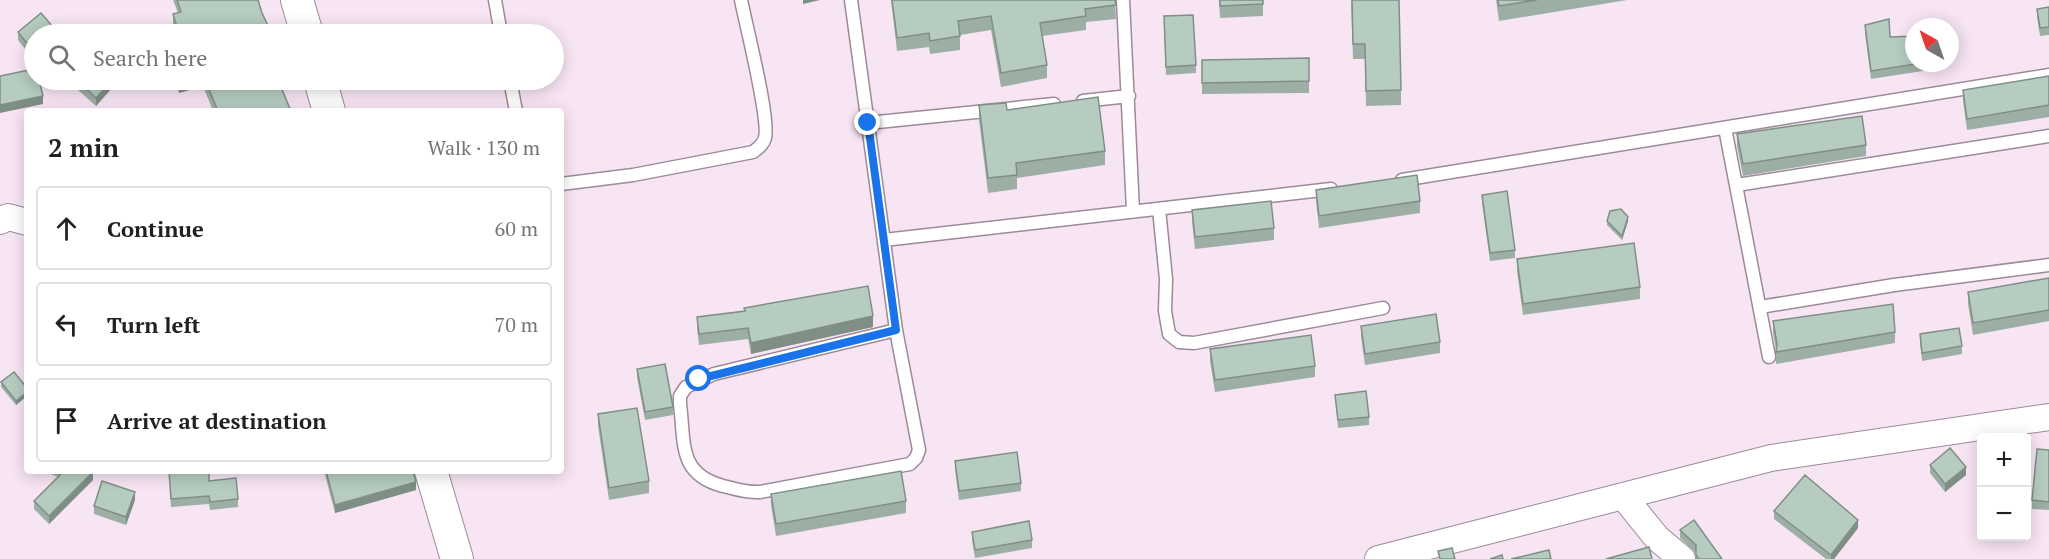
<!DOCTYPE html>
<html lang="en">
<head>
<meta charset="utf-8">
<style>
	:root { --surface:#fff; --page:#f6f6f6; --text:#202124; --muted:#757577; --line:#e0e0e0 }
	body { margin:0; font-family:"PT Serif",serif; background:var(--page); color:var(--text) }
	.controls { position:absolute; right:18px; bottom:18px; display:grid; overflow:hidden; border-radius:6px; box-shadow:0 3px 15px #0003 }
	.controls button { width:54px; height:54px; display:grid; place-items:center; padding:0; border:0; border-bottom:2px solid var(--line); background:var(--surface); color:var(--text); font:30px sans-serif }
	.compass { position:absolute; left:1905px; top:18px; width:54px; height:54px; border-radius:50%; background:var(--surface); box-shadow:0 3px 15px #0003; rotate:320deg }
	.stop { position:absolute; width:18px; height:18px; margin:-14px; border:4px solid #1a73e8; border-radius:50%; background:#fff }
	.stop.end { background:#1a73e8; border-color:#fff; box-shadow:0 2px 6px #0008 }
	.list { margin:0; padding:0; list-style:none }
	h2 { display:flex; justify-content:space-between; align-items:center; height:78px; margin:0; padding:0 24px; font-size:26px }
	h2 small { font-size:20px; font-weight:400; color:var(--muted) }
	.list li { display:grid; grid-template-columns:39px 1fr auto; gap:18px; align-items:center; box-sizing:border-box; height:84px; margin:0 12px 12px; padding:0 12px; border:2px solid var(--line); border-radius:6px }
	.list b { display:block; font-size:22px; white-space:nowrap }
	.list em { font-size:20px; font-style:normal; color:var(--muted) }
	.icon { flex:none; width:33px; height:33px; fill:none; stroke:currentColor; stroke-width:2; stroke-linecap:round; stroke-linejoin:round }
	.map { position:relative; flex:none; width:2049px; height:559px; overflow:hidden }
	.search { position:absolute; background:var(--surface); box-shadow:0 3px 15px #0003; left:24px; top:24px; width:540px; height:66px; display:flex; align-items:center; gap:15px; box-sizing:border-box; padding:0 21px; border-radius:33px; color:var(--muted); font-size:22px }
	.panel { position:absolute; background:var(--surface); box-shadow:0 3px 15px #0003; left:24px; top:108px; width:540px; height:366px; border-radius:6px }
	.map>svg:first-child { display:block }
</style>
</head>
<body>
<div class="map">
<svg width="2049" height="559" viewBox="0 0 2049 559">
	<rect width="100%" height="100%" fill="#f8e5f4"/>
	<g fill="none" stroke-linecap="round" stroke-linejoin="round">
		<g stroke="#9b8a98" stroke-width="15">
			<path id="service" d="M495,0L501,34
				M851,0L896,330L919,450L916,458L910,464L760,492C747,493 736,489 723,486C678,474 685,444 680,404V396L686,387L714,374L896,330
				M1123,0L1133,211
				M510,80L516,111
				M1083,101L1129,96
				M868,123L1054,104
				M1725,128L1769,357
				M1402,180L2049,75
				M561,184L633,175L753,152C758,148 763,145 765,138C770,119 746,25 741,0
				M1737,185L2049,136
				M1159,209L1166,279L1165,311L1169,334L1179,342L1194,343L1383,308
				M884,240L1331,189
				M1760,307L1894,285L2049,265"/>
		</g>
		<g stroke="#9b8a98" stroke-width="28">
			<path id="minor" d="M0,221L8,217L27,222
				M1623,496L1657,538L1682,559
				M1378,559L1771,458L2049,417"/>
		</g>
		<g stroke="#9b8a98" stroke-width="34">
			<path id="tertiary" d="M297,0L307,34
				M320,80L329,111
				M431,471L457,559"/>
		</g>
		<use href="#service" stroke="#fff" stroke-width="12"/>
		<use href="#minor" stroke="#fff" stroke-width="26"/>
		<use href="#tertiary" stroke="#fff" stroke-width="32"/>
	</g>
	<path fill="#9dafa5" d="M173,0H258L262,13L272,34H176L173,26V14L178,13Z
		M891,0H1115L1116,19L1086,22V30L1042,36L1047,65V78L1001,87L991,30L960,35V50L930,54L929,47L897,51Z
		M1219,0H1263V16L1220,18Z
		M1351,0L1401,90V105L1366,106L1365,59H1353Z
		M1496,0H1627L1499,21Z
		M2049,7V35L2040,36L2037,17V9Z
		M1164,25L1196,65V73L1166,75Z
		M1865,25L1890,37L1914,63H1929V70L1871,79L1865,33Z
		M18,32L34,34V60L18,40Z
		M1309,58V93L1202,94V60Z
		M2049,76V117L1967,130L1963,101V90Z
		M119,80L96,106L78,90V81Z
		M175,80H278L291,111H213L203,86L179,93Z
		M979,105L1007,110L1105,151V165L1017,178V189L988,193L979,120Z
		M1737,134L1866,145V156L1743,176L1737,146Z
		M1316,190L1420,201V213L1319,228L1316,201Z
		M1482,195L1515,250V258L1490,261L1482,203Z
		M1192,210L1274,228V240L1195,249L1192,222Z
		M1607,221H1628L1622,240L1607,225Z
		M1517,259L1640,287V299L1523,315L1517,271Z
		M2049,278V321L1973,335L1968,304V292Z
		M744,308L873,327L751,354L748,339L699,345L697,328V317L744,311Z
		M1773,321L1895,332V343L1776,364V350L1773,333Z
		M1361,326L1440,342V353L1365,365L1361,337Z
		M1920,334L1962,346V354L1922,361L1920,342Z
		M1210,349L1315,366V377L1215,392L1210,361Z
		M637,369L673,407V415L645,420L637,377Z
		M1,382L27,388V396L16,405L1,387Z
		M1335,395L1369,417V425L1338,428Z
		M598,414L649,481V493L609,500L598,426Z
		M2049,450V510L2032,509V500Z
		M955,461L1021,483V491L959,500L955,469Z
		M1930,465L1966,475L1945,492L1930,473Z
		M43,471H92L93,480L49,524L34,509V501L58,477Z
		M169,471L209,481L238,499V507L210,510L209,504L171,507Z
		M324,471H413L416,490L335,513Z
		M771,494L906,501V513L776,536L771,505Z
		M135,500L126,525L94,514V506Z
		M1774,511L1858,528L1834,559H1826L1774,519Z
		M1680,530L1722,559H1696V553L1680,538Z
		M972,532L1032,540V548L975,558L972,540Z"/>
	<path fill="#7f8f86" d="M803,0H820L803,4Z
		M112,80H119L96,106V98Z
		M188,80H203V86L179,93V82Z
		M43,96V104L0,113V105Z
		M1628,217V221L1622,240V236Z
		M873,316V327L751,354V343Z
		M27,392V396L16,405V401Z
		M1966,467V475L1945,492V484Z
		M93,472V480L49,524V516Z
		M416,482V490L335,513V505Z
		M135,492V500L126,525V517Z
		M1858,520V528L1834,559H1831V555Z"/>
	<path fill="#b6ccc0" stroke="#7f8f86" stroke-width="1.5" d="M177,0H258L262,13L272,34H179L173,14L181,12Z
		M892,0H1115L1116,5L1085,9L1086,16L1040,23L1047,65L1001,73L991,16L958,21L960,36L930,41L929,33L897,38Z
		M1220,0H1263V4L1220,6Z
		M1352,0H1399L1401,90L1366,91L1365,44H1353Z
		M1498,0H1537L1499,6Z
		M2049,7V27L2040,28L2037,9Z
		M41,13L59,34H34V52L18,32Z
		M1193,15L1196,65L1166,67L1164,16Z
		M1889,19L1890,37L1914,36V63H1922L1871,71L1865,25Z
		M1309,58V81L1202,83V60Z
		M34,69V80H39L43,96L0,105V76Z
		M2049,76V105L1967,119L1963,90Z
		M80,80H112L96,98L78,81Z
		M178,80H188L179,82Z
		M205,80H278L291,111H218Z
		M1098,97L1105,151L1016,163L1017,175L988,178L979,105L1006,103L1007,110Z
		M1862,116L1866,145L1743,164L1737,134Z
		M1417,175L1420,201L1319,216L1316,190Z
		M1507,191L1515,250L1490,253L1482,195Z
		M1271,201L1274,228L1195,237L1192,210Z
		M1621,209L1628,217L1622,236L1607,221L1610,211Z
		M1634,243L1640,287L1523,304L1517,259Z
		M2049,278V310L1973,323L1968,292Z
		M868,286L873,316L751,343L748,328L699,334L697,317L745,311L744,308Z
		M1893,304L1895,332L1776,352L1777,344L1773,321Z
		M1436,314L1440,342L1365,354L1361,326Z
		M1959,328L1962,346L1922,353L1920,334Z
		M1311,335L1315,366L1215,380L1210,349Z
		M665,364L673,407L645,412L637,369Z
		M14,372L27,388V392L16,401L1,382Z
		M1366,391L1369,417L1338,420L1335,395Z
		M637,408L649,481L609,488L598,414Z
		M1950,448L1966,467L1945,484L1930,465Z
		M2037,449L2049,450V502L2032,500Z
		M1017,452L1021,483L959,491L955,461Z
		M63,471H92L93,472L49,516L34,501L64,471Z
		M169,471H209V481L236,478L238,499L210,502L209,496L171,499Z
		M326,471H413L416,482L335,505Z
		M901,471L906,501L776,524L771,494Z
		M1805,475L1858,520L1831,555L1774,511Z
		M102,481L135,492L126,517L94,506Z
		M1694,520L1722,559H1699L1696,555V545L1680,530Z
		M1029,521L1032,540L975,550L972,532Z
		M1649,547L1652,559H1606Z
		M1452,548L1455,559H1440L1438,551Z
		M1549,550L1551,559H1511Z
		M1502,555L1503,559H1490Z"/>
	<g fill="none" stroke-linecap="round" stroke-linejoin="round">
		<path stroke="#1a73e8" stroke-width="8" d="M699,379L896,330L868,123"/>
	</g>
</svg>
<div class="controls">
<button>+</button>
<button>−</button>
</div>
<svg class="compass" viewBox="-18 -18 36 36"><path d="M0-13l5 13h-10z" fill="#e53935"/><path d="M0 13l5-13h-10z" fill="#757577"/></svg>
<div class="stop" style="left:699px;top:379px"></div>
<div class="stop end" style="left:868px;top:123px"></div>
<div class="search"><svg class="icon" aria-label="search" viewBox="0 0 24 24"><circle cx="10" cy="10" r="6"/><path d="M15 15l6 6"/></svg>Search here</div>
<section class="panel">
<h2>2 min<small>Walk · 130 m</small></h2>
<ul class="list">
<li><svg class="icon" aria-label="ahead" viewBox="0 0 24 24"><path d="M12 20V5M6 11l6-6 6 6"/></svg><div><b>Continue</b></div><em>60 m</em></li>
<li><svg class="icon" aria-label="left" viewBox="0 0 24 24"><path d="M17 20v-9H6M10 6l-5 5 5 5"/></svg><div><b>Turn left</b></div><em>70 m</em></li>
<li><svg class="icon" aria-label="arrive" viewBox="0 0 24 24"><path d="M6 21V4h12l-3 4 3 4H6"/></svg><div><b>Arrive at destination</b></div></li>
</ul>
</section>
</div>
</body>
</html>
